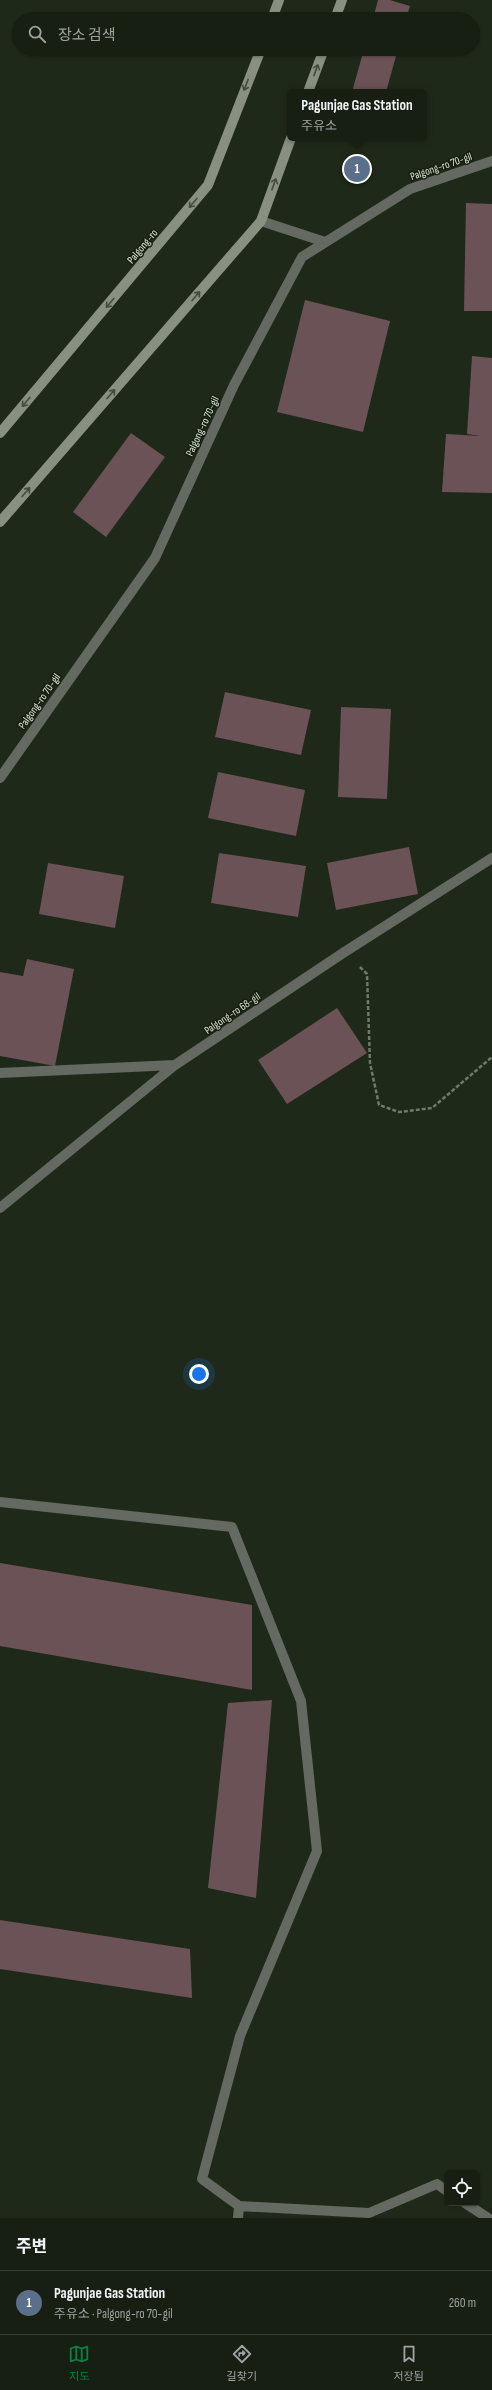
<!DOCTYPE html>
<html lang="ko">
<head>
<meta charset="utf-8">
<style>
	:root { --surface:#171f13; --page:#20271c; --text:#f1f3f6; --muted:#9ea2a0; --line:#363d33; --accent:#0b8043 }
	body { margin:0; font-family:"Sofia Sans Condensed","Noto Sans KR",sans-serif; background:var(--page); color:var(--text) }
	.controls { position:absolute; right:12px; bottom:12px; display:grid; overflow:hidden; border-radius:6px; box-shadow:0 1px 3px #0004 }
	.controls button { width:36px; height:36px; display:grid; place-items:center; padding:0; border:0; border-bottom:1px solid var(--line); background:var(--surface); color:var(--text); font:20px sans-serif }
	.you { position:absolute; left:199px; top:1374px; width:14px; height:14px; margin:-10px; border:3px solid #fff; border-radius:50%; background:#1a73e8; box-shadow:0 0 0 6px #1a73e833 }
	.badge { display:grid; place-items:center; width:26px; height:26px; border-radius:50%; background:var(--accent); color:#fff; font-size:13px; font-weight:700 }
	.pin { position:absolute; translate:-50% -50%; border:2px solid #fff; box-shadow:0 1px 4px #0006 }
	.popup { position:absolute; left:287px; top:89px; width:140px; height:52px; box-sizing:border-box; display:grid; place-content:center; border-radius:6px; background:var(--surface); filter:drop-shadow(0 1px 3px #0005); font-size:13px; white-space:nowrap; color:var(--muted) }
	.popup b { font-size:15px; color:var(--text) }
	.popup::after { content:''; position:absolute; left:50%; top:100%; margin-left:-8px; border:8px solid transparent; border-top-color:var(--surface) }
	.list { margin:0; padding:0; list-style:none }
	h2 { display:flex; justify-content:space-between; align-items:center; height:52px; margin:0; padding:0 16px; font-size:17px }
	h2 small { font-size:13px; font-weight:400; color:var(--muted) }
	.list li { display:grid; grid-template-columns:26px 1fr auto; gap:12px; align-items:center; box-sizing:border-box; height:64px; padding:0 16px; border-top:1px solid var(--line) }
	.list b { display:block; font-size:15px; white-space:nowrap }
	.list p { margin:0; font-size:13px; white-space:nowrap; color:var(--muted) }
	.list em { font-size:13px; font-style:normal; color:var(--muted) }
	.icon { flex:none; width:22px; height:22px; fill:none; stroke:currentColor; stroke-width:2; stroke-linecap:round; stroke-linejoin:round }
	.map { position:relative; flex:none; width:492px; height:2218px; overflow:hidden }
	.search { position:absolute; background:var(--surface); box-shadow:0 1px 3px #0004; left:12px; right:12px; top:12px; height:44px; display:flex; align-items:center; gap:10px; box-sizing:border-box; padding:0 14px; border-radius:22px; color:var(--muted); font-size:15px }
	.sheet { height:116px; background:var(--surface) }
	nav { display:flex; justify-content:space-around; align-items:center; box-sizing:border-box; height:56px; border-top:1px solid var(--line); background:var(--surface); font-size:11px; color:var(--muted) }
	nav a { display:grid; justify-items:center; gap:2px }
	nav .on { color:var(--accent) }
	.map>svg:first-child { display:block }
</style>
</head>
<body>
<div class="map">
<svg width="492" height="2218" viewBox="0 0 492 2218">
	<rect width="100%" height="100%" fill="#1f2919"/>
	<path fill="#6a5257" d="M378,0H390L410,6L406,19H373Z
		M364,49H398L386,92H352Z
		M466,203L492,204V311H464Z
		M305,300L390,321L363,432L277,412Z
		M472,356L492,358V493L442,492L446,434L480,436L467,434Z
		M131,433L165,457L106,537L73,512Z
		M225,692L311,710L301,755L215,737Z
		M341,707L391,709L387,799L338,797Z
		M218,772L305,790L296,836L208,818Z
		M409,847L418,894L336,910L327,863Z
		M219,853L306,866L298,917L211,903Z
		M48,863L124,876L115,928L39,914Z
		M27,959L74,969L55,1066L0,1056V972L23,976Z
		M337,1008L367,1053L287,1104L258,1060Z
		M0,1563L252,1605V1690L0,1646Z
		M272,1700L256,1898L208,1888L228,1703Z
		M0,1920L190,1949L192,1998L0,1969Z"/>
	<g fill="none" stroke-linecap="round" stroke-linejoin="round">
		<path stroke="#70796b" stroke-width="2.5" stroke-dasharray="4 2" stroke-linecap="butt" d="M360,967L367,974L370,1063L379,1105L399,1112L432,1108L492,1057"/>
		<path stroke="#646961" stroke-width="10" d="M261,221L325,242
			M0,778L155,558L234,385L302,257L410,189L492,161
			M0,1073L175,1065
			M0,1208L175,1065L343,953L492,858
			M0,1502L232,1527L301,1701L317,1851L240,2036L202,2179L239,2206
			M465,2203L488,2218
			M238,2218L239,2206L369,2213L437,2184L447,2191"/>
		<path stroke="#889082" stroke-width="10" d="M272,19L279,0
			M335,19L342,0
			M308,92L324,49
			M0,433L208,185L261,49
			M0,522L261,221L291,138"/>
	</g>
	<defs><path id="oneway-shaft" d="M-6 0H5M1.5-3L5.5 0L1.5 3" fill="none" stroke-width="1.6" stroke-linecap="round" stroke-linejoin="round"/></defs>
	<g stroke="#444c3d">
		<use href="#oneway-shaft" transform="translate(316 70) rotate(-70)"/>
		<use href="#oneway-shaft" transform="translate(246 85) rotate(111)"/>
		<use href="#oneway-shaft" transform="translate(274 184) rotate(-70)"/>
		<use href="#oneway-shaft" transform="translate(193 203) rotate(130)"/>
		<use href="#oneway-shaft" transform="translate(196 296) rotate(-49)"/>
		<use href="#oneway-shaft" transform="translate(110 303) rotate(130)"/>
		<use href="#oneway-shaft" transform="translate(111 394) rotate(-49)"/>
		<use href="#oneway-shaft" transform="translate(26 402) rotate(130)"/>
		<use href="#oneway-shaft" transform="translate(26 492) rotate(-49)"/>
	</g>
	<g text-anchor="middle" stroke-width="3" stroke-linejoin="round" paint-order="stroke">
		<g font-size="11" fill="#dee5da" stroke="#161f0f">
			<text transform="translate(441 166) rotate(-19)" y="4">Palgong-ro 70-gil</text>
			<text transform="translate(142 246) rotate(-50)" y="4">Palgong-ro</text>
			<text transform="translate(202 426) rotate(-65)" y="4">Palgong-ro 70-gil</text>
			<text transform="translate(39 701) rotate(-55)" y="4">Palgong-ro 70-gil</text>
			<text transform="translate(232 1013) rotate(-34)" y="4">Palgong-ro 68-gil</text>
		</g>
	</g>
</svg>
<div class="controls">
<button><svg class="icon" aria-label="locate" viewBox="0 0 24 24"><circle cx="12" cy="12" r="6"/><path d="M12 2v4M12 18v4M2 12h4M18 12h4"/></svg></button>
</div>
<div class="you"></div>
<div class="pin badge" style="left:357px;top:169px;background:#5c6f8a">1</div>
<div class="popup"><b>Pagunjae Gas Station</b>주유소</div>
<div class="search"><svg class="icon" aria-label="search" viewBox="0 0 24 24"><circle cx="10" cy="10" r="6"/><path d="M15 15l6 6"/></svg>장소 검색</div>
</div>
<section class="sheet">
<h2>주변<small></small></h2>
<ul class="list">
<li><span class="badge" style="background:#5c6f8a">1</span><div><b>Pagunjae Gas Station</b><p>주유소 · Palgong-ro 70-gil</p></div><em>260 m</em></li>
</ul>
</section>
<nav>
<a class="on"><svg class="icon" aria-label="map" viewBox="0 0 24 24"><path d="M3 6l6-2 6 2 6-2v14l-6 2-6-2-6 2zM9 4v14M15 6v14"/></svg>지도</a>
<a><svg class="icon" aria-label="directions" viewBox="0 0 24 24"><path d="M12 3l9 9-9 9-9-9zM9 14v-3h6M13 9l2 2-2 2"/></svg>길찾기</a>
<a><svg class="icon" aria-label="saved" viewBox="0 0 24 24"><path d="M7 4h10v16l-5-4-5 4z"/></svg>저장됨</a>
</nav>
</body>
</html>
